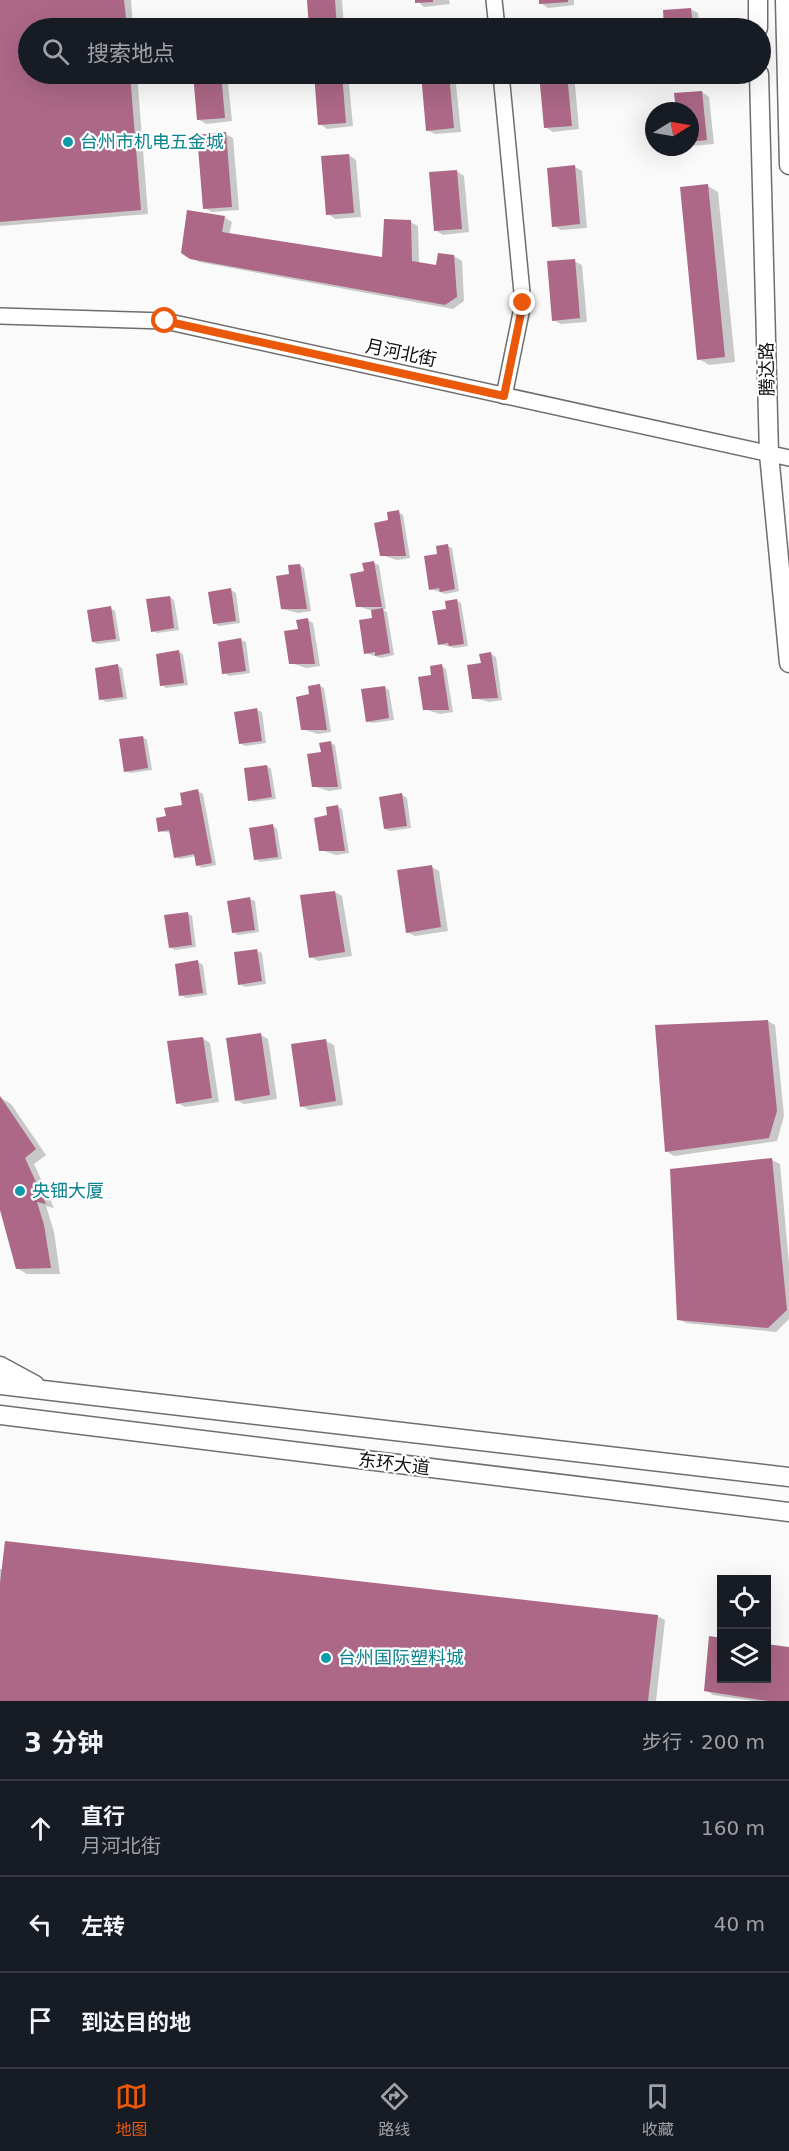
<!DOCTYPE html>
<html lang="zh">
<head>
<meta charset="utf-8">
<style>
	:root { --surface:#171b24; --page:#242831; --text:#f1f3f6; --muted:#9ea1a6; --line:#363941; --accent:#ea580c }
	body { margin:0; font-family:"DejaVu Sans","Noto Sans SC",sans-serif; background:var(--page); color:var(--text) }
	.controls { position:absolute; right:18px; bottom:18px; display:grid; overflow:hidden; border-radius:0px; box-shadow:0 6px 24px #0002 }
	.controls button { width:54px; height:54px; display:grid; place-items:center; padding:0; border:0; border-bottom:2px solid var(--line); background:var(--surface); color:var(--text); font:30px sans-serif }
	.compass { position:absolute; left:645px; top:102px; width:54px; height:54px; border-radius:50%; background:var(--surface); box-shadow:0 6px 24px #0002; rotate:79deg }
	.stop { position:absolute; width:18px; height:18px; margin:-14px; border:4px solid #ea580c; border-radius:50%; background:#fff }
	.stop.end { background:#ea580c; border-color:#fff; box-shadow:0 2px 6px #0008 }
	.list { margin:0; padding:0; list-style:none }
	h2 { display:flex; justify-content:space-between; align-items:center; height:78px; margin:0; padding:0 24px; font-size:26px }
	h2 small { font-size:20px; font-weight:400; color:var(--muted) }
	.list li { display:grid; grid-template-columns:39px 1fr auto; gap:18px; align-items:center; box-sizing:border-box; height:96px; padding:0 24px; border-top:2px solid var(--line) }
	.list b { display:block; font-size:22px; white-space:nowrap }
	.list p { margin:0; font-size:20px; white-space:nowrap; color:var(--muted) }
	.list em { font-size:20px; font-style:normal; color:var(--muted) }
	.icon { flex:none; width:33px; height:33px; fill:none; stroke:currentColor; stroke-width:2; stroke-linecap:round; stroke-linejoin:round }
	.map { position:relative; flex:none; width:789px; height:1701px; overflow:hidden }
	.search { position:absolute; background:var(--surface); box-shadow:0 6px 24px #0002; left:18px; right:18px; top:18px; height:66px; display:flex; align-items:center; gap:15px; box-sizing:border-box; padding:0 21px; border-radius:33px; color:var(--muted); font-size:22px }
	.sheet { height:366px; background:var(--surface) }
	nav { display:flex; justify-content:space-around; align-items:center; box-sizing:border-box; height:84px; border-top:2px solid var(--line); background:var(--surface); font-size:16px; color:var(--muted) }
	nav a { display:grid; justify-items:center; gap:3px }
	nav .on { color:var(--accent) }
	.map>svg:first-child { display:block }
</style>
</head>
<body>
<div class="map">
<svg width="789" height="1701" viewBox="0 0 789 1701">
	<rect width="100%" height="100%" fill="#fafafb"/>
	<path fill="#0003" d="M0,0H131L133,28H28V74H137L148,214L0,226Z
		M308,0H342L344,28H311Z
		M416,0H449L450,4L424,7Z
		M541,0H574V5L548,8L541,3Z
		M690,9L698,13L699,28H666L664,12Z
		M194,74H227L232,121L206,124L198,119Z
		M315,74H348L353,126L327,129L320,124Z
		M422,74L455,75L461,132L435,134L427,130Z
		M540,74H574L579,129L553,132L545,127Z
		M702,92L709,97L714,144L690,146V111H677Z
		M225,134L233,138L239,210L212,212L205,208Z
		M349,155L356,160L361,217L335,219L328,214Z
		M575,167L582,171L587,228L561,230L554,226Z
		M456,171L464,176L469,232L443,235L435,230Z
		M708,186L718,192L735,362L709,365L699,359Z
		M224,217L232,222L229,235L384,259L410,222L418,226L419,264L438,267L454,256L462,261L464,301L453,309L199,262L183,252Z
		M574,261L582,265L587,322L561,324L553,320Z
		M398,512L403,515L410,558L397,560L381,555L390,522Z
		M447,546L452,548L459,591L446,594L430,589L439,556Z
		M374,563L379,565L386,609H382L387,612L394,655L381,658L365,653L374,619L373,611L357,606Z
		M300,565L304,568L311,611L298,613L282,609L291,575Z
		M231,590L236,593L240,623L219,626L214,623Z
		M170,597L174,600L179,630L157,633L153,631Z
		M456,600L461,603L468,646L455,648L439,644L448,610Z
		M110,608L115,611L120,641L98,644L93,642Z
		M308,620L313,623L320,666L306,668L291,663L299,630Z
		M241,640L246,642L250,673L229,676L224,673Z
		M179,652L183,654L188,685L166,688L162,685Z
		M491,654L496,657L502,700L489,702L474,698L483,664Z
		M118,666L122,668L127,699L106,702L101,699Z
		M442,666L446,669L453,712L440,714L424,709L433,676Z
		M320,686L324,688L331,732L318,734L302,729L311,696Z
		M384,687L389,690L394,720L372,723L367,721Z
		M257,710L262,712L266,743L245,746L240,743Z
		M143,737L147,740L152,770L130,773L126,771Z
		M331,743L335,745L342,789L329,791L313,786L322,753Z
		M267,766L271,769L276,799L254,802L250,800Z
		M198,791L203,794L216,865L202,868L198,865L196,856L180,859L175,857L171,833L160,831Z
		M402,795L407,798L411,828L390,831L385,829Z
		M338,807L342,809L349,853L336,855L321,850L329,817Z
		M273,826L277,829L282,859L260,862L256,859Z
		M432,867L439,871L448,931L415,936L407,932Z
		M335,892L342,896L352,956L318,961L311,957Z
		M250,899L255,901L259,932L238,935L233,932Z
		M187,913L192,916L196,947L175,950L170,947Z
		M257,951L262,953L266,984L245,987L240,984Z
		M198,962L203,965L207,995L186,998L181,995Z
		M768,1021L775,1025L784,1116L777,1141L674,1156L666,1151Z
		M261,1035L268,1039L277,1099L244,1104L236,1100Z
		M202,1038L210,1043L219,1102L185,1107L178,1103Z
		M326,1041L334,1045L343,1105L309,1110L302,1106Z
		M1,1098L11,1104L46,1155L34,1164L54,1208L46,1206L54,1232L60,1274H27L17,1268L0,1205Z
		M772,1160L780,1164L789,1264V1319L776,1332L686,1323L678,1319Z
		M0,1569L657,1616L665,1620L656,1701H0Z
		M789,1649V1701H754L713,1695L706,1690L722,1678H766Z"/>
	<path fill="#ac6886" d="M0,0H124L127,28H28V74H130L141,210L0,222Z
		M307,0H335L337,28H309Z
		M415,0H433V2L415,3Z
		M539,0H568V2L539,4Z
		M691,8L693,28H664L663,10Z
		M193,74H221L225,118L197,120Z
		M314,74H342L346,123L318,125Z
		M421,74H449L454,128L426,131Z
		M539,74H567L572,126L544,128Z
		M702,91L707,140L690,142V111H676L674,93Z
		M226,132L232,207L203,209L197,135Z
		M349,154L354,213L326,215L321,156Z
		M575,165L580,224L552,227L547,168Z
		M457,170L462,229L434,231L429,172Z
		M708,184L725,357L697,360L680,187Z
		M187,210L225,216L222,232L382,257L384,219L411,220L412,261L436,265L438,253L454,255L457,297L445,305L190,259L181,253Z
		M575,259L580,318L552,321L547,261Z
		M399,510L406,556H380L374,523L388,520L387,512Z
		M448,544L455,589L440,592L439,588L429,590L424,556L437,554L436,546Z
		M374,561L382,607H356L350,574L364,571L362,563Z
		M300,564L307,609H281L276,576L289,574L288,565Z
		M231,588L236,621L213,624L208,592Z
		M170,596L174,628L151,632L146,599Z
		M457,599L464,644L449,646L448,643L438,645L432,611L446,609L445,601Z
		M111,606L116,639L92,642L87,610Z
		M383,608L390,653L375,656V652L364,654L359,620L372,618L371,610Z
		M308,618L315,664H289L284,631L298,629L296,620Z
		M241,638L246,671L222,674L218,642Z
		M179,650L184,683L160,686L156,654Z
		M491,652L498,698L472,699L467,665L481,663L479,654Z
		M118,664L123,697L99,700L95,668Z
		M442,664L449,710H423L418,677L431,675L430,666Z
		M320,684L327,730H301L296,697L309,694L308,686Z
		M385,686L389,718L366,722L361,689Z
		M257,708L262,741L239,744L234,712Z
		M143,736L148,768L124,772L119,739Z
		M331,741L338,787H312L307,754L321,752L319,743Z
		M267,765L272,797L248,801L244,768Z
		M198,789L212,863L196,866L194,854L174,858L169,830L158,832L156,818L166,816L164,808L182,805L180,793Z
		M402,793L407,826L384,829L379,797Z
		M338,805L345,851H319L314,818L327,815L326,807Z
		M273,824L278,857L254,860L249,828Z
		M432,865L441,927L406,933L397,870Z
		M335,891L345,952L309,958L300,895Z
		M250,897L255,930L232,933L227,901Z
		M188,912L192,945L169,948L164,915Z
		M257,949L262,981L238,985L234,952Z
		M198,960L203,993L179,996L175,964Z
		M768,1020L777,1111L769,1138L665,1152L655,1025Z
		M261,1033L270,1095L235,1101L226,1038Z
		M203,1037L212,1098L176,1104L167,1041Z
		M326,1039L336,1101L300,1107L291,1044Z
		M0,1096L36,1149L25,1158L46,1204L37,1202L44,1225L51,1268L16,1269L0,1210Z
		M772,1158L787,1310L768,1328L677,1320L670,1169Z
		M5,1541L658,1615L648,1701H0V1583Z
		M709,1636L722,1638V1678H766V1644L789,1647V1701H768L704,1691Z"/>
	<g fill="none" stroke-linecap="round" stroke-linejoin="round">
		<g stroke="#6e6e6f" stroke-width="18">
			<path id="minor" d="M494,0L497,28
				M501,74L523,303L504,396
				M0,316L165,321L789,458"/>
		</g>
		<g stroke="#6e6e6f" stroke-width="21">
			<path id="major" d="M758,0V28
				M785,0L789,165
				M759,74L769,454L789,663
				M0,1366L35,1385
				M0,1385L789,1477
				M0,1415L789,1512"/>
		</g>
		<use href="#minor" stroke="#fff" stroke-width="15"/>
		<use href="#major" stroke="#fff" stroke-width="18"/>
	</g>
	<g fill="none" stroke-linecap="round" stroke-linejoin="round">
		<path stroke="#ea580c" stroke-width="8" d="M165,321L504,396L523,303"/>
	</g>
	<g fill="#0f9aa8" stroke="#fff" stroke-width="2">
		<circle cx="68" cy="142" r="6"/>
		<circle cx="20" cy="1191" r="6"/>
		<circle cx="326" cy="1658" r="6"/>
	</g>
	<g text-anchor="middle" stroke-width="4.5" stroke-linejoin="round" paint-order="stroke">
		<g font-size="18" fill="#0d838f" stroke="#fff" text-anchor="start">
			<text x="80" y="148">台州市机电五金城</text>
			<text x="32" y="1197">央钿大厦</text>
			<text x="338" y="1664">台州国际塑料城</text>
		</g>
		<g font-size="18" fill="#0d0d0d" stroke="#fff">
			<text transform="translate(401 353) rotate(12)" y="6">月河北街</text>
			<text transform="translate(767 369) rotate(-91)" y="6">腾达路</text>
			<text transform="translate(394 1464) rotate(7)" y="6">东环大道</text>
		</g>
	</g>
</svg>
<div class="controls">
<button><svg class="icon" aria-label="locate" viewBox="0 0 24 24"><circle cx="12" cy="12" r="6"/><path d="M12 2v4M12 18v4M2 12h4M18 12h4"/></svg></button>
<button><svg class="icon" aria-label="layers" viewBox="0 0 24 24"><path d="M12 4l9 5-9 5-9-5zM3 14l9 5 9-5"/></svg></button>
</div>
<svg class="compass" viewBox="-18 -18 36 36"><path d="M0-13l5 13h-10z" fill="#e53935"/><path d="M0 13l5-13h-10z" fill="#9ea1a6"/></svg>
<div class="stop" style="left:165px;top:321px"></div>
<div class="stop end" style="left:523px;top:303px"></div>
<div class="search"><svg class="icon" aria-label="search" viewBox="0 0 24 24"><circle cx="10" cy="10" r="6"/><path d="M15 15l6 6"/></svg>搜索地点</div>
</div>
<section class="sheet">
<h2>3 分钟<small>步行 · 200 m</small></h2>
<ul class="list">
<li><svg class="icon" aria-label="ahead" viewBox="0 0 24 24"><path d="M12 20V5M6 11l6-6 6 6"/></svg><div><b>直行</b><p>月河北街</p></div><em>160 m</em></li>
<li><svg class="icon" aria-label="left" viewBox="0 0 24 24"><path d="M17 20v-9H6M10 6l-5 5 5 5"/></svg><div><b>左转</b></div><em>40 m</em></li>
<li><svg class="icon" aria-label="arrive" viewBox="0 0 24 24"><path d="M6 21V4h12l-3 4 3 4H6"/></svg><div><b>到达目的地</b></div></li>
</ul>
</section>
<nav>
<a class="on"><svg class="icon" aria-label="map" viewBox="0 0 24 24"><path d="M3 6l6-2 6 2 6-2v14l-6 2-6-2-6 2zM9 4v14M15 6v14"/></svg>地图</a>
<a><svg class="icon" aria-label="directions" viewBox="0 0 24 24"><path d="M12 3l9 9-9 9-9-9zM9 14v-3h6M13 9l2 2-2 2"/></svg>路线</a>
<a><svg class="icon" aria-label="saved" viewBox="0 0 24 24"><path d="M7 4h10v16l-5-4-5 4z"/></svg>收藏</a>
</nav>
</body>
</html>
